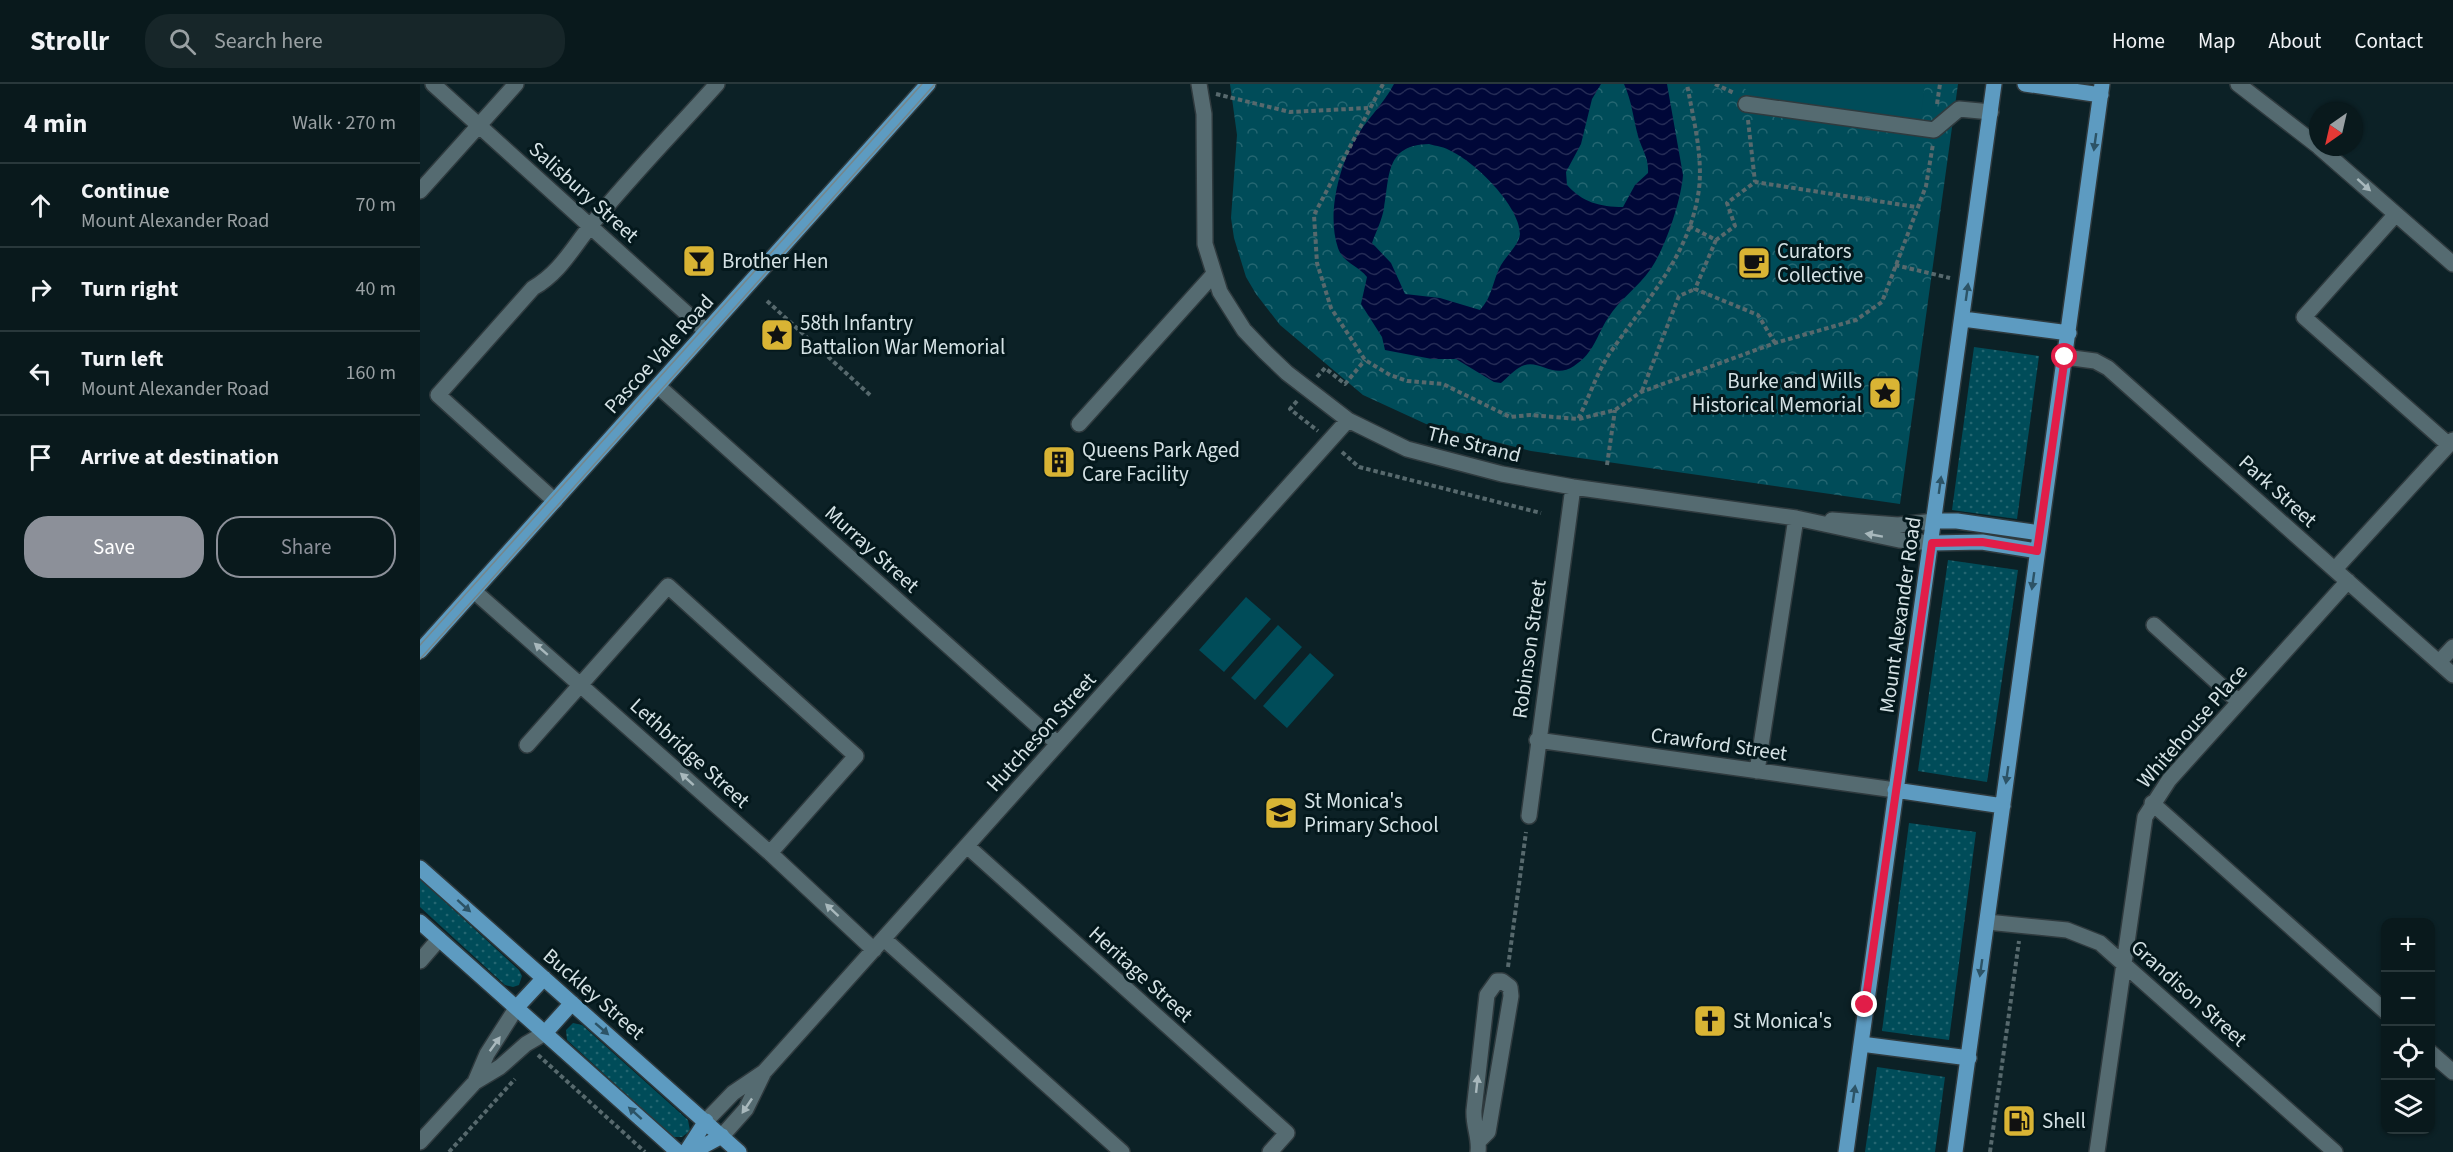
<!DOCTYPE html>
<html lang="en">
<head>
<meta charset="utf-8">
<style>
	:root { --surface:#09191c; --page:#172629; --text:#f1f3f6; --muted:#99a0a3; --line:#29383b; --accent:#8c9099 }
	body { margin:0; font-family:"Source Sans 3",sans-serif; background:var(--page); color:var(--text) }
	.controls { position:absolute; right:18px; bottom:18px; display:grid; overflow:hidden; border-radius:12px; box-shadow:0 2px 4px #0004 }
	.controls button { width:54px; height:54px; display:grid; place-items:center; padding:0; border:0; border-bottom:2px solid var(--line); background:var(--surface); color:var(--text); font:30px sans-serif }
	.compass { position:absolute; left:1889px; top:18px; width:54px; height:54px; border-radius:50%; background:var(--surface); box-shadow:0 2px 4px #0004; rotate:214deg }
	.stop { position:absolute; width:18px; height:18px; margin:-14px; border:4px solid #e11d48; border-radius:50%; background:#fff }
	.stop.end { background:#e11d48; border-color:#fff; box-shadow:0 2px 6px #0008 }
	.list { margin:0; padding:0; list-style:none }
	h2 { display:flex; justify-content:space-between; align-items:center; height:78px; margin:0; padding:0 24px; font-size:26px }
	h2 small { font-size:20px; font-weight:400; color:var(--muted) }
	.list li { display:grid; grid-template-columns:39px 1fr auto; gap:18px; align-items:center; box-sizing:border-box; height:84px; padding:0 24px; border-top:2px solid var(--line) }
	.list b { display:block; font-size:22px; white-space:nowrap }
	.list p { margin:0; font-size:20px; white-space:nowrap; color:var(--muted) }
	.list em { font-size:20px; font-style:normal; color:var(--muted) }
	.actions { display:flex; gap:12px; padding:18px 24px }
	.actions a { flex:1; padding:14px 0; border:2px solid var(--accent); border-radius:24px; text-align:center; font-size:21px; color:var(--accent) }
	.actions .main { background:var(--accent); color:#fff }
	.icon { flex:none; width:33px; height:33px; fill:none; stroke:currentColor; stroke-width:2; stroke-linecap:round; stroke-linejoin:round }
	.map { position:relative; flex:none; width:2033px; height:1068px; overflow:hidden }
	header { display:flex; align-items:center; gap:36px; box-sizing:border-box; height:84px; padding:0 30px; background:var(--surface); border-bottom:2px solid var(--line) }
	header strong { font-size:28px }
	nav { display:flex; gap:33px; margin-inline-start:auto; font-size:21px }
	.search { width:420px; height:54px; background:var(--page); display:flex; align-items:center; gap:15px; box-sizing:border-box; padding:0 21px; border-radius:24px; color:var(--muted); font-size:22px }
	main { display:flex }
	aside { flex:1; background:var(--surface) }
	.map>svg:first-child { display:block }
</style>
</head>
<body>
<header>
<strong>Strollr</strong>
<div class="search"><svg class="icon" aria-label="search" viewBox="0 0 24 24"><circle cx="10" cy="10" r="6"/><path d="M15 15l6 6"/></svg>Search here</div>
<nav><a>Home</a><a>Map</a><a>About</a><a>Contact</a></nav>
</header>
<main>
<aside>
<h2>4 min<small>Walk · 270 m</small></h2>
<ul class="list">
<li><svg class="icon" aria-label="ahead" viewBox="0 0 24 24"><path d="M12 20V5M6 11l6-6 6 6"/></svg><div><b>Continue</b><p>Mount Alexander Road</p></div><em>70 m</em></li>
<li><svg class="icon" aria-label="right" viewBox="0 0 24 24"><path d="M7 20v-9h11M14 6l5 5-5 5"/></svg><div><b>Turn right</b></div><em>40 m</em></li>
<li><svg class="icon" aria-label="left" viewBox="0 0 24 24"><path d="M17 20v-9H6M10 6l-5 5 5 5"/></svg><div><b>Turn left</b><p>Mount Alexander Road</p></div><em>160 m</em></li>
<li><svg class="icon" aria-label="arrive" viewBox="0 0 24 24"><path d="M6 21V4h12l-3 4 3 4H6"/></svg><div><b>Arrive at destination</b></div></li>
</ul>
<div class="actions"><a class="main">Save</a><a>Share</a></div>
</aside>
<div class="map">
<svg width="2033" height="1068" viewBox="0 0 2033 1068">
	<defs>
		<pattern id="grass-dots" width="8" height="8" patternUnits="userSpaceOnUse" patternTransform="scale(1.5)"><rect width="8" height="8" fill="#004c59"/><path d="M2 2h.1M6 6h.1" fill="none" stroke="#246671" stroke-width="1.8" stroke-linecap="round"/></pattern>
		<pattern id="forest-crowns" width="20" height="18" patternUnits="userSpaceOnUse" patternTransform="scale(1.5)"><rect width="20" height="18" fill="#004c59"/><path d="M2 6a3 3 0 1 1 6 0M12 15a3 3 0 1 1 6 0" fill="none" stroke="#246671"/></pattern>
		<pattern id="water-waves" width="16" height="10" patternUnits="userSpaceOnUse" patternTransform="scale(1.5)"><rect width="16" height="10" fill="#000738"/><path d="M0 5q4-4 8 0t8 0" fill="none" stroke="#242b55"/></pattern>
	</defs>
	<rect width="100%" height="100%" fill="#0c2126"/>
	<path fill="url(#grass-dots)" d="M1554,263L1619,272L1597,435L1532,426Z
		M1528,476L1598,486L1567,698L1498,687Z
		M1489,739L1556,748L1529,956L1462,947Z
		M0,795L99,886L102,892L99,901L93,903L85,901L0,823Z
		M153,939L162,941L268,1036L270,1047L262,1053H253L147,956L146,946Z
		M1457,983L1525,993L1515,1068H1445Z"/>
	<path fill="url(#forest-crowns)" d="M810,0H1538L1480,420L1111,367L1006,340L943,311L860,241L836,210L826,193L814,154L811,134L817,51Z"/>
	<path fill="#004c59" d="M1319,0H1505L1499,45L1350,24Z
		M826,513L851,535L804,588L779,566Z
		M858,541L882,563L835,616L811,594Z
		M890,569L914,591L867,644L843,622Z"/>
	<path fill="url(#water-waves)" fill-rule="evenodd" d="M974,0H1181L1172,15L1161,60L1146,88L1147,101C1162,118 1180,123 1203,123L1215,101L1228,89C1229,74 1222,66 1218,52C1213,33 1212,18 1204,0H1247L1263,91C1261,117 1245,165 1230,186C1218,203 1199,216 1188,234C1176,252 1175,268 1154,282C1133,296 1119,274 1102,282C1095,285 1087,294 1081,299L1074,298L1036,275H1012L965,266L962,253L941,220L947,193C939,182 923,179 918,164C907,132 918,86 934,57C945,37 963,21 974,0ZM1009,60C1016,62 1025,63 1031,67C1055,78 1100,122 1100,150C1099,162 1084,173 1079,185C1072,200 1072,213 1060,226L1020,214L985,210L971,179L952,159C956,148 962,136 964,124C970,92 965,61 1009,60Z"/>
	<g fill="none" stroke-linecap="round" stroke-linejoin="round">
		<g stroke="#2f3a3e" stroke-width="18">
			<path id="minor" d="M13,0L286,247
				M779,0L784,30L785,160L800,208L824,246L845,268L867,289L928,336L987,365L1082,390L1153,403L1376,434L1479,456L1512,459
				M1818,0L1898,62
				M1326,20L1514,46L1539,25L1571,28
				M1899,63L2033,180
				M0,107L96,0
				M1976,130L1884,233L2029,361
				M1645,273L1675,277L1688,284L2033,591
				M238,302L638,660
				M659,340L793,191
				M135,417L18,311L113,204C140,189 153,163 172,140C211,92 255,47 297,0
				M1412,436L1478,441L1515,437
				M1915,485L2033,356
				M54,507L350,769L454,866
				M1734,541L1819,618
				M2019,578L2033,563
				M1117,656L1475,706
				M107,661L248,502L436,672L350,769
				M1337,687L1376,434
				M1732,719L1966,928
				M1109,732L1153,403
				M547,762L867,1049L850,1068
				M1567,838L1647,846L1680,859L1915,1068
				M464,855L702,1068
				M0,877L19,855
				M2010,968L2033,988
				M55,998L67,970L97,923
				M286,1037L313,1009L344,988L928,336
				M302,1052L326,1025L344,988
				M0,1058L55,998L80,983L106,960L125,949
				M1058,1068C1060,1054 1053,1042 1054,1026L1067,911L1077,897H1082L1090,903L1091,912L1068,1048L1059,1057
				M1677,1068L1725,733L1749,696L1928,497"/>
		</g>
		<g stroke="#2f3a3e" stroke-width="18">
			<path id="major" d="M1605,0L1681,11
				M1543,235L1649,249
				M1515,437H1537L1620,449
				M1512,459L1562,458L1617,467
				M0,567L508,0
				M1475,706L1583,722
				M0,784L319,1068
				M0,838L258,1068
				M97,923L124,894
				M125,949L152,919
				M1441,960L1549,974
				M266,1068L286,1037
				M272,1068L302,1052
				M1426,1068L1574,0
				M1535,1068L1682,0"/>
		</g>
		<path stroke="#57696d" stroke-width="4" stroke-dasharray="4.5 3" stroke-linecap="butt" d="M963,0L894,131L897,179L911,224L945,276L970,291L987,297L1023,300L1090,333L1110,331L1158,335C1169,314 1177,288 1190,269C1226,216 1270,172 1279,105C1283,71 1273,34 1267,0
			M1295,0L1314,9
			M796,10L870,28L948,24
			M1517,20L1520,0
			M1328,36L1335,98
			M1269,142L1296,156L1315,142L1307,119L1335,98L1496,123
			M1296,156L1275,205L1338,231L1355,259
			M1475,181L1530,194
			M347,217L450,311
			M897,293L905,284L925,300L945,276
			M1222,307L1259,212L1275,205
			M877,317L870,325L898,347
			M1159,335L1195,326L1221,308L1355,259L1436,236L1462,218L1506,102L1513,60
			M922,368L939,383L1121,429
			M1187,381L1195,326
			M1088,883L1106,748
			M118,971L225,1068
			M29,1068L95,995
			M1570,1068L1599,857"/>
		<use href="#minor" stroke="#556b71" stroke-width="15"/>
		<use href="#major" stroke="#5d9bc1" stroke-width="15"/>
		<path stroke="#76878b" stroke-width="1.5" d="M0,561L502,0
			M0,575L515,0"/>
	</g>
	<defs><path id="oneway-solid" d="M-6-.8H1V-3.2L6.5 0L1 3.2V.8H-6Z" transform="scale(1.5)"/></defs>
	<g fill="#2c5366">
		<use href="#oneway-solid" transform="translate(1675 58) rotate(98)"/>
		<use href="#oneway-solid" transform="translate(1547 208) rotate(-82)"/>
		<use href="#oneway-solid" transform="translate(1520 401) rotate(-82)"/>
		<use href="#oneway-solid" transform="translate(1613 497) rotate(98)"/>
		<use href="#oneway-solid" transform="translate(1587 691) rotate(98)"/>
		<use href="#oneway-solid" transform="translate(44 822) rotate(42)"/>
		<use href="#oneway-solid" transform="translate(1561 884) rotate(98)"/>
		<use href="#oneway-solid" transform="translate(182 945) rotate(41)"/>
		<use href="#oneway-solid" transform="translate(1434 1010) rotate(-82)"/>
		<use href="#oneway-solid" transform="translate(215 1029) rotate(-138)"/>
	</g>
	<g fill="#a8b8bc">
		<use href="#oneway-solid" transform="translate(1944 101) rotate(42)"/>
		<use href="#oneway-solid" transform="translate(1454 451) rotate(-170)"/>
		<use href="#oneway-solid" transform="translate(121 565) rotate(-139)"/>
		<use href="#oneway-solid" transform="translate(267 695) rotate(-138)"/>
		<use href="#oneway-solid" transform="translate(412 826) rotate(-137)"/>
		<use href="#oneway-solid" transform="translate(75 960) rotate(-54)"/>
		<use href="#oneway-solid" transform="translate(1057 1000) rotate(-84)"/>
		<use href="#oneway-solid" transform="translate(327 1022) rotate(124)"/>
	</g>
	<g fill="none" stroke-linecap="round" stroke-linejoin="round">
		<path stroke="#e11d48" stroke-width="8" d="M1445,921L1512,459L1562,458L1617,467L1645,273"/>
	</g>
	<defs>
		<g id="bar-square" transform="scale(1.725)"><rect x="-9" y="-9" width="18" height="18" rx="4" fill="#d9b434" stroke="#04181c"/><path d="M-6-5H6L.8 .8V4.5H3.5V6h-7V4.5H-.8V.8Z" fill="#111"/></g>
		<g id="cafe-square" transform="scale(1.725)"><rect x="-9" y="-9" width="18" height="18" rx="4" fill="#d9b434" stroke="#04181c"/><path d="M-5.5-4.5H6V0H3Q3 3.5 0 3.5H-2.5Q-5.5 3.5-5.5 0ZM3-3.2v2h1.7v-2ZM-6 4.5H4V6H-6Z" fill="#111"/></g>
		<g id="sight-square" transform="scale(1.725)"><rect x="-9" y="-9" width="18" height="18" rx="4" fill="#d9b434" stroke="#04181c"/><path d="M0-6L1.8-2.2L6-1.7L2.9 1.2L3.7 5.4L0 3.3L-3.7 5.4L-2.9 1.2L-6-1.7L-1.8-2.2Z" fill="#111"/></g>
		<g id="building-square" transform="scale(1.725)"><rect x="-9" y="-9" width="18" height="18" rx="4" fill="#d9b434" stroke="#04181c"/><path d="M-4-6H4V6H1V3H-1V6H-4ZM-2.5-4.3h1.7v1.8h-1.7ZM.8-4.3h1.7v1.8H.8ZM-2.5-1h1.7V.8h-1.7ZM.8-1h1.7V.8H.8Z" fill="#111"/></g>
		<g id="school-square" transform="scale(1.725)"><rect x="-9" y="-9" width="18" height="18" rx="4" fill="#d9b434" stroke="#04181c"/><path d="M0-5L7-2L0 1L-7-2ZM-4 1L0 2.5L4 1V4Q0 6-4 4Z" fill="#111"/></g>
		<g id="church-square" transform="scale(1.725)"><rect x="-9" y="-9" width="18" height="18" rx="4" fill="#d9b434" stroke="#04181c"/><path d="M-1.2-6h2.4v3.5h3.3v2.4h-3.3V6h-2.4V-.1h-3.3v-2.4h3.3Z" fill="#111"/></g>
		<g id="fuel-square" transform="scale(1.725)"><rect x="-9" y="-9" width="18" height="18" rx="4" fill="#d9b434" stroke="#04181c"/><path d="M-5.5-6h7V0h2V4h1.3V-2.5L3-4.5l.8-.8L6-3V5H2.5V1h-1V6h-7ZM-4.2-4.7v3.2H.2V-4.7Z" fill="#111"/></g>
	</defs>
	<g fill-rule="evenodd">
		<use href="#bar-square" x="279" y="177"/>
		<use href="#cafe-square" x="1334" y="179"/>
		<use href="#sight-square" x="357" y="251"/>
		<use href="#sight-square" x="1465" y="309"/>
		<use href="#building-square" x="639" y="378"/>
		<use href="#school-square" x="861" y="729"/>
		<use href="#church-square" x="1290" y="937"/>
		<use href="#fuel-square" x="1599" y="1037"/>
	</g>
	<g text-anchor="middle" stroke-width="6" stroke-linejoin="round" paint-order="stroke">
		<g font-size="21" fill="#d5e2e5" stroke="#04181c">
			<text transform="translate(164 108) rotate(42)" y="7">Salisbury Street</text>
			<text transform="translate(239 270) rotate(-48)" y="7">Pascoe Vale Road</text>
			<text transform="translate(1054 360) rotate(14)" y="7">The Strand</text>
			<text transform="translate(1858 407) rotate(42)" y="7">Park Street</text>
			<text transform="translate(452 465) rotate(42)" y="7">Murray Street</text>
			<text transform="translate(1480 531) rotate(-82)" y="7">Mount Alexander Road</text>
			<text transform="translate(1109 565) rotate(-82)" y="7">Robinson Street</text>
			<text transform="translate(1772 642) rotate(-49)" y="7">Whitehouse Place</text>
			<text transform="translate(621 648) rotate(-48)" y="7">Hutcheson Street</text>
			<text transform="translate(1299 660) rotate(8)" y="7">Crawford Street</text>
			<text transform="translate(270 669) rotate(42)" y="7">Lethbridge Street</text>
			<text transform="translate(721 890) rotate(42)" y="7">Heritage Street</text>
			<text transform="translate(1769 909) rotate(42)" y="7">Grandison Street</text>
			<text transform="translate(174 910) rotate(41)" y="7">Buckley Street</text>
		</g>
		<g font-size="21" fill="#d5e2e5" stroke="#04181c" text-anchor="start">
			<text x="1357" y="174">Curators<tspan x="1357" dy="24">Collective</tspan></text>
			<text x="302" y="184">Brother Hen</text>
			<text x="380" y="246">58th Infantry<tspan x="380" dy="24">Battalion War Memorial</tspan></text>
			<text x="1442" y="304" text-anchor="end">Burke and Wills<tspan x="1442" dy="24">Historical Memorial</tspan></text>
			<text x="662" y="373">Queens Park Aged<tspan x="662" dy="24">Care Facility</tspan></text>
			<text x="884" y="724">St Monica's<tspan x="884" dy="24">Primary School</tspan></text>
			<text x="1313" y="944">St Monica's</text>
			<text x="1622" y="1044">Shell</text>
		</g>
	</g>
</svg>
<div class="controls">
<button>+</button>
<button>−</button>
<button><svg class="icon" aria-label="locate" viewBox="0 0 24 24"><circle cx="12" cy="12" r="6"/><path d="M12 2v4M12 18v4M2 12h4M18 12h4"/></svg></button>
<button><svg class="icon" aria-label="layers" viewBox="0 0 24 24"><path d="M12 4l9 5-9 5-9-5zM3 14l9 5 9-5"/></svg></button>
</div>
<svg class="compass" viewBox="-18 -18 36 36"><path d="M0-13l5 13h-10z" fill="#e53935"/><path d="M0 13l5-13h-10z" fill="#99a0a3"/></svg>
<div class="stop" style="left:1645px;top:273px"></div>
<div class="stop end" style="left:1445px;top:921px"></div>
</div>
</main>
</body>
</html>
